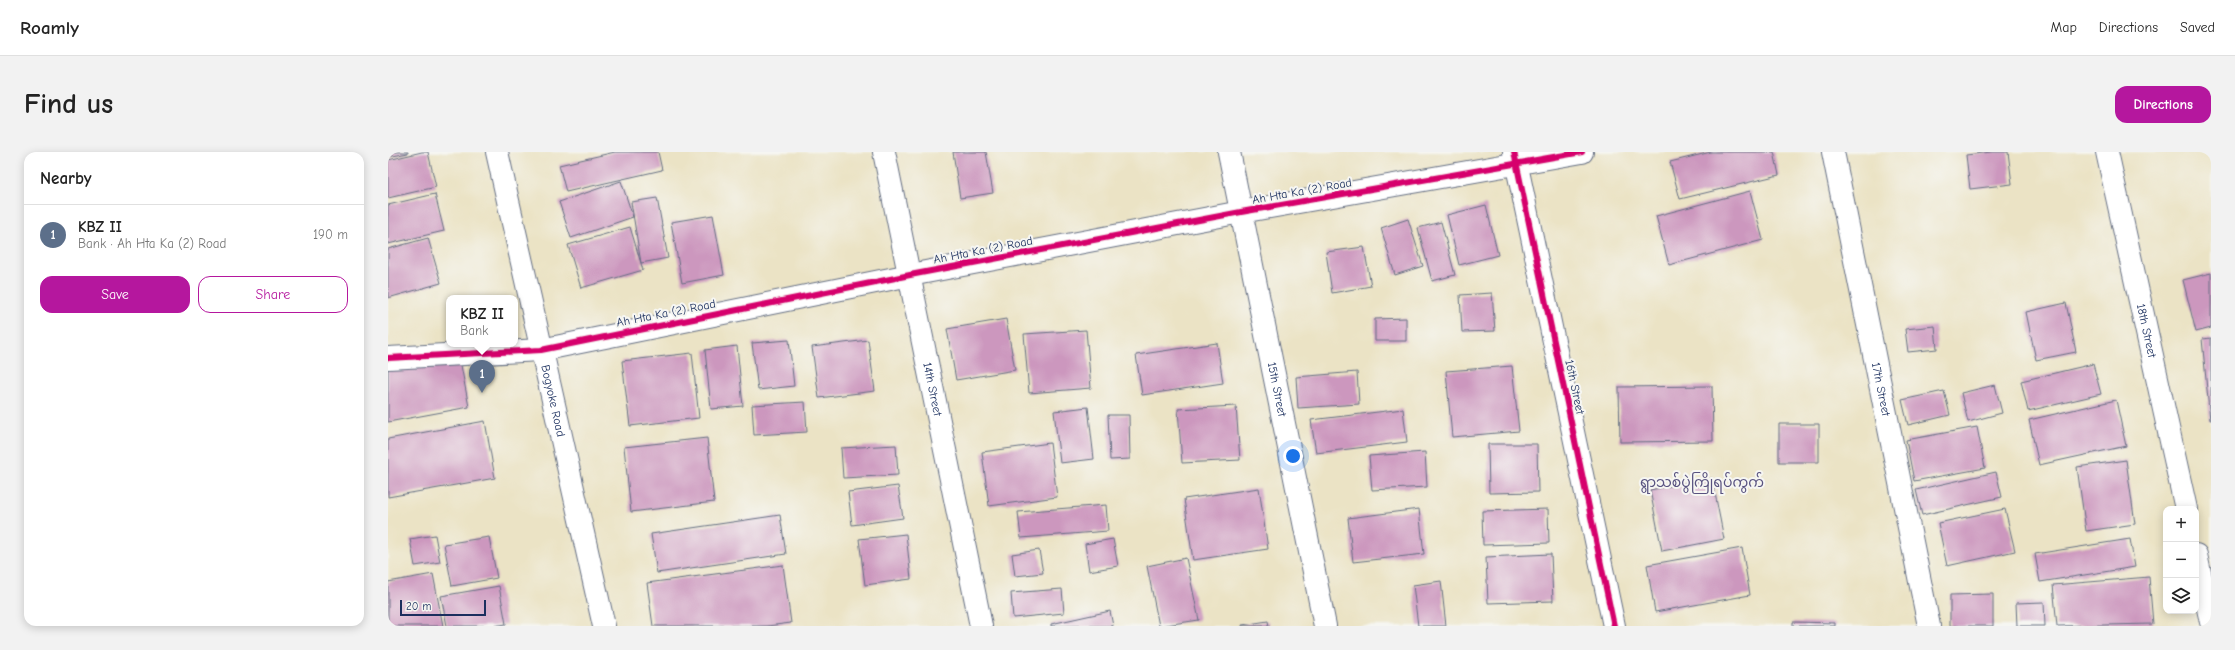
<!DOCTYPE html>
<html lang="en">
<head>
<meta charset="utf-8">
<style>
	:root { --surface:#fff; --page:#f2f2f2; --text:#222; --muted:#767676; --line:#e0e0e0; --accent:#b5179e }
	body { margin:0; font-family:"Comic Neue","Noto Sans Myanmar",sans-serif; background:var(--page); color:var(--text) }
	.controls { position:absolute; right:12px; bottom:12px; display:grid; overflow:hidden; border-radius:8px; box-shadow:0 2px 10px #0003 }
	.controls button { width:36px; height:36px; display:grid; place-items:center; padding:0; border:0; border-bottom:1px solid var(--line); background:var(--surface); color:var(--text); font:20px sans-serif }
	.scale { position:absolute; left:12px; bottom:10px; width:86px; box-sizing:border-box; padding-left:4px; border:2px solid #1b2f5e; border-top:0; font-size:11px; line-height:14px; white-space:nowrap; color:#1b2f5e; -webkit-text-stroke:3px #f6f6f2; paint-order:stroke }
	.you { position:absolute; left:905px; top:304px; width:14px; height:14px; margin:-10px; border:3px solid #fff; border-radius:50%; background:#1a73e8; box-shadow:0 0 0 6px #1a73e833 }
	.badge { display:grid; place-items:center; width:26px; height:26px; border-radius:50%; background:var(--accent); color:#fff; font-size:13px; font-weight:700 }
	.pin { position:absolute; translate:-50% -33px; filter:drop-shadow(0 1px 2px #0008) }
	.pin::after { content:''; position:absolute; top:21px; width:14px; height:12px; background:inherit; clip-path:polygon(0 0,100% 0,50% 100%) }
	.popup { position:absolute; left:58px; top:143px; width:72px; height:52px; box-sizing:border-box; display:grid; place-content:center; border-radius:8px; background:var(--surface); filter:drop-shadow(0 1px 3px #0005); font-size:13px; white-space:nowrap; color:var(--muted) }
	.popup b { font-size:15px; color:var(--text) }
	.popup::after { content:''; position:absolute; left:50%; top:100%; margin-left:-8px; border:8px solid transparent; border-top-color:var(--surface) }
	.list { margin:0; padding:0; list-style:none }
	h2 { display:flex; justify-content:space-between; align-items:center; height:52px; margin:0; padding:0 16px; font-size:17px }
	h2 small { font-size:13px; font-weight:400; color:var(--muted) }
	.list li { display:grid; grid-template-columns:26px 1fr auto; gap:12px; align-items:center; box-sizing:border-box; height:60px; padding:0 16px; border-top:1px solid var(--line) }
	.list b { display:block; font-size:15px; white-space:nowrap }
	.list p { margin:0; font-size:13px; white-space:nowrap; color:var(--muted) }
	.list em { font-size:13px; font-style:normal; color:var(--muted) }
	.actions { display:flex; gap:8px; padding:12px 16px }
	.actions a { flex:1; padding:9px 0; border:1px solid var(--accent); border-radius:12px; text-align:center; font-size:14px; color:var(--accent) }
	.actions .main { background:var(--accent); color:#fff }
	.icon { flex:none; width:22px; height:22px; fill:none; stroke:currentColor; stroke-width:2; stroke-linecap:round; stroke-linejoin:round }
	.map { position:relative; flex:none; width:1823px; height:474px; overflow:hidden; border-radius:12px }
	header { display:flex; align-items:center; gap:24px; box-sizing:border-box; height:56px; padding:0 20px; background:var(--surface); border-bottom:1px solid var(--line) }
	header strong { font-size:19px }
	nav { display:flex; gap:22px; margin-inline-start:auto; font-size:14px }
	.intro { display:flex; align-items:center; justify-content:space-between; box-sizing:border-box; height:96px; padding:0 24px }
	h1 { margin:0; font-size:28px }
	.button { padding:10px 18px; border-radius:12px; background:var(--accent); color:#fff; font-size:14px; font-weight:700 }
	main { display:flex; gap:24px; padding:0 24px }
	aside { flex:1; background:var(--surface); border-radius:12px; box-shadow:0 2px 10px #0003 }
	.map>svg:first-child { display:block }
</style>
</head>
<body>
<header>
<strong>Roamly</strong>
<nav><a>Map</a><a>Directions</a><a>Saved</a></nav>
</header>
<div class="intro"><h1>Find us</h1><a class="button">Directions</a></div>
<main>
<aside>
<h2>Nearby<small></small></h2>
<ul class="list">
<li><span class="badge" style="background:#5c6f8a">1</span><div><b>KBZ II</b><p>Bank · Ah Hta Ka (2) Road</p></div><em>190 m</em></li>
</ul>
<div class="actions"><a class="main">Save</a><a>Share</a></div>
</aside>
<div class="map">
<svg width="1823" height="474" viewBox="0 0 1823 474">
	<rect width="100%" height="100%" fill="#f6f6f2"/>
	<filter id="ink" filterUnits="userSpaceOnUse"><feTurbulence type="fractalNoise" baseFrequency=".025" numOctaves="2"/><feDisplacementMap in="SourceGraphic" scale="8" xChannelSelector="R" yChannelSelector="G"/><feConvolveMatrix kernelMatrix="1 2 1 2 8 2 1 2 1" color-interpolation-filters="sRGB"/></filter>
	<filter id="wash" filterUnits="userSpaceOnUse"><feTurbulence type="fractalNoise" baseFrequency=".012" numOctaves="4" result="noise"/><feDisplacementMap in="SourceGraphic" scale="16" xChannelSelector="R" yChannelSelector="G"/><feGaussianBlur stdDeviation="0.9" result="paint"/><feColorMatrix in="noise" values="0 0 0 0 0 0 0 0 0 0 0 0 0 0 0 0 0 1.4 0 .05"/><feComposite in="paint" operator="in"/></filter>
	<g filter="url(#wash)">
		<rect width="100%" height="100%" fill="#ebe3c5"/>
		<g id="blocks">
			<path fill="#cc97be" d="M0,0H20V1L0,5Z
				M34,0H40L48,35L0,46V8Z
				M227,0H270L274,18L178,40L171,13Z
				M565,0H598L605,41L572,46Z
				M1323,0H1386L1391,23L1292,47L1282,10Z
				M1603,0H1620L1624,32L1582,37L1578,3Z
				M233,29L245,65L183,86L171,50Z
				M1362,39L1375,88L1281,113L1268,64Z
				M47,42L56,79L0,92V53Z
				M269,46L280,106L253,111L243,50Z
				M1098,53L1110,103L1071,113L1059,63Z
				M325,63L336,123L294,131L283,70Z
				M1020,67L1035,114L1007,123L993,76Z
				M1053,70L1067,123L1044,129L1030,76Z
				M242,75L255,118L193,136L180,93Z
				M40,86L53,131L0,146V97Z
				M976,95L983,134L944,141L938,100Z
				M1823,121V176L1808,180L1795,128Z
				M1104,141L1107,179L1074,180L1072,143Z
				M1678,151L1688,200L1648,208L1638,160Z
				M1018,166V189H987V167Z
				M618,167L627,218L568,228L559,177Z
				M1547,174L1549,197L1520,200L1517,177Z
				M698,178L703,236L641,241L636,182Z
				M1823,186V268H1822L1814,187Z
				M401,188L406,234L370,238L364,191Z
				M480,188L487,239L431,246L424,195Z
				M829,191L835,231L754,243L748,203Z
				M349,194L355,254L323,257L317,198Z
				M304,201L311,266L242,274L234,209Z
				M71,203L81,255L0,270V216Z
				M1705,212L1713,242L1640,259L1633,229Z
				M1124,214L1131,279L1064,285L1058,219Z
				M969,220L971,252L910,256L908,225Z
				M1607,233L1614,261L1580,270L1573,241Z
				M1324,234L1325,289L1232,290L1231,235Z
				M1556,239L1562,263L1520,273L1514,248Z
				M1728,248L1738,294L1651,313L1641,268Z
				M417,250L419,280L366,283L364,253Z
				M848,254L852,308L794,311L790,257Z
				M700,255L706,307L672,311L666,259Z
				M1015,257L1019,290L928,301L923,268Z
				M720,263H741L742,307L722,308Z
				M97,269L107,326L0,345V287Z
				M1391,272H1431V310H1391Z
				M1589,275L1597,316L1526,329L1518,288Z
				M319,286L326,350L243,360L236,295Z
				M662,291L669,345L601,354L594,300Z
				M1100,292H1149L1150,340L1101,341Z
				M508,293L510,323L455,326L453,296Z
				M1037,300L1039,335L984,338L981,304Z
				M1738,308L1747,372L1698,379L1689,315Z
				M1608,320L1614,345L1534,363L1528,338Z
				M1324,326L1336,387L1274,399L1262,338Z
				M510,334L515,366L464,373L460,340Z
				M871,336L880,397L805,408L796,347Z
				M718,353L720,379L633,386L630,360Z
				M1031,357L1036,402L965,410L960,366Z
				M1160,357L1161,391L1095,393L1094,359Z
				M1617,357L1627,399L1559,414L1550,371Z
				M392,363L398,402L269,421L263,382Z
				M518,382L523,427L477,433L471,387Z
				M47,383L52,410L27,414L22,387Z
				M101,385L109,426L64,434L56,392Z
				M725,387L730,414L701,419L697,392Z
				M1742,387L1747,415L1652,430L1647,402Z
				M1354,396L1362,443L1267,460L1259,413Z
				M651,398L655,421L627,424L624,402Z
				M1163,402L1165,449L1100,451L1098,405Z
				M798,406L811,468L771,474L759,414Z
				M395,413L403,471L379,474H265L259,431Z
				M45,422L55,474H0V430Z
				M1761,425L1765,472L1669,474L1665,433Z
				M1053,429L1058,474H1030L1025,433Z
				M111,434L118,472L106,474H59L53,444Z
				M674,437L676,461L625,466L623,441Z
				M1605,442V474H1562V443Z
				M1656,450L1657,474H1629L1628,451Z
				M722,459L725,474H663V472Z
				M880,469L881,474H854V473Z
				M1405,470L1447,471V474H1405Z"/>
		</g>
	</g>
	<g filter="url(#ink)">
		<use href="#blocks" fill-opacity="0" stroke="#646e82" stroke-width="1"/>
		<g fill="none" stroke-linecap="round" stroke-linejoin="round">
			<g stroke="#646e82" stroke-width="24">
				<g id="minor">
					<path id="s1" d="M496,0L593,474"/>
					<path id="s2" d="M841,0L937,474"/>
					<path d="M1126,0L1226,474"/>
					<path id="s3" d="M1445,0L1541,474"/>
					<path id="s4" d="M1719,0L1798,357"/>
					<path d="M0,206L153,198L522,123L853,60L1194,0"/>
					<path d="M1808,403L1823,470"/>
				</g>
			</g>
			<g stroke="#646e82" stroke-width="24">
				<g id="highway">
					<path id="s5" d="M109,0L216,474"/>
				</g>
			</g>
			<use href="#minor" stroke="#fff" stroke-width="22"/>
			<use href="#highway" stroke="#fff" stroke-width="22"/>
			<g stroke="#f6f6f2" stroke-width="8">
				<path id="cycleway" d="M1126,0L1226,474
					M0,206L153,198L522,123L853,60L1194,0"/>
			</g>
			<use href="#cycleway" stroke="#d6006c" stroke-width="6"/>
		</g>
	</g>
	<g text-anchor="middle" stroke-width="4" stroke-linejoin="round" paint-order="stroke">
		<g font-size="12" fill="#1b2f5e" stroke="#f6f6f2">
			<text transform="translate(914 39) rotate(-10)" y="4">Ah Hta Ka (2) Road</text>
			<text transform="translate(595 98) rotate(-11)" y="4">Ah Hta Ka (2) Road</text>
			<text transform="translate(278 161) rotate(-11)" y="4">Ah Hta Ka (2) Road</text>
			<text dy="4" stroke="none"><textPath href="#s4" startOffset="183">18th Street</textPath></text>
			<text transform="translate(1187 235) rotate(78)" y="4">16th Street</text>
			<text dy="4" stroke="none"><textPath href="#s1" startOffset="242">14th Street</textPath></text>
			<text dy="4" stroke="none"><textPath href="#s2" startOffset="242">15th Street</textPath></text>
			<text dy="4" stroke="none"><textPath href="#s3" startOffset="242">17th Street</textPath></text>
			<text dy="4" stroke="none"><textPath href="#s5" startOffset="255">Bogyoke Road</textPath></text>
		</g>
		<g font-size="14" fill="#595380" stroke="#f6f6f2">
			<text x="1314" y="335">ရွာသစ်ပွဲကြိုရပ်ကွက်</text>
		</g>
	</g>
</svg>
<div class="controls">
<button>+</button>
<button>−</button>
<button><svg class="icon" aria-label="layers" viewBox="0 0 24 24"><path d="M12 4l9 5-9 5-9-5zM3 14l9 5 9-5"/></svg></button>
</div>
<div class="scale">20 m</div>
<div class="you"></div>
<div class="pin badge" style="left:94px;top:241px;background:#5c6f8a">1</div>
<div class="popup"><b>KBZ II</b>Bank</div>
</div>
</main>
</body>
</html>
